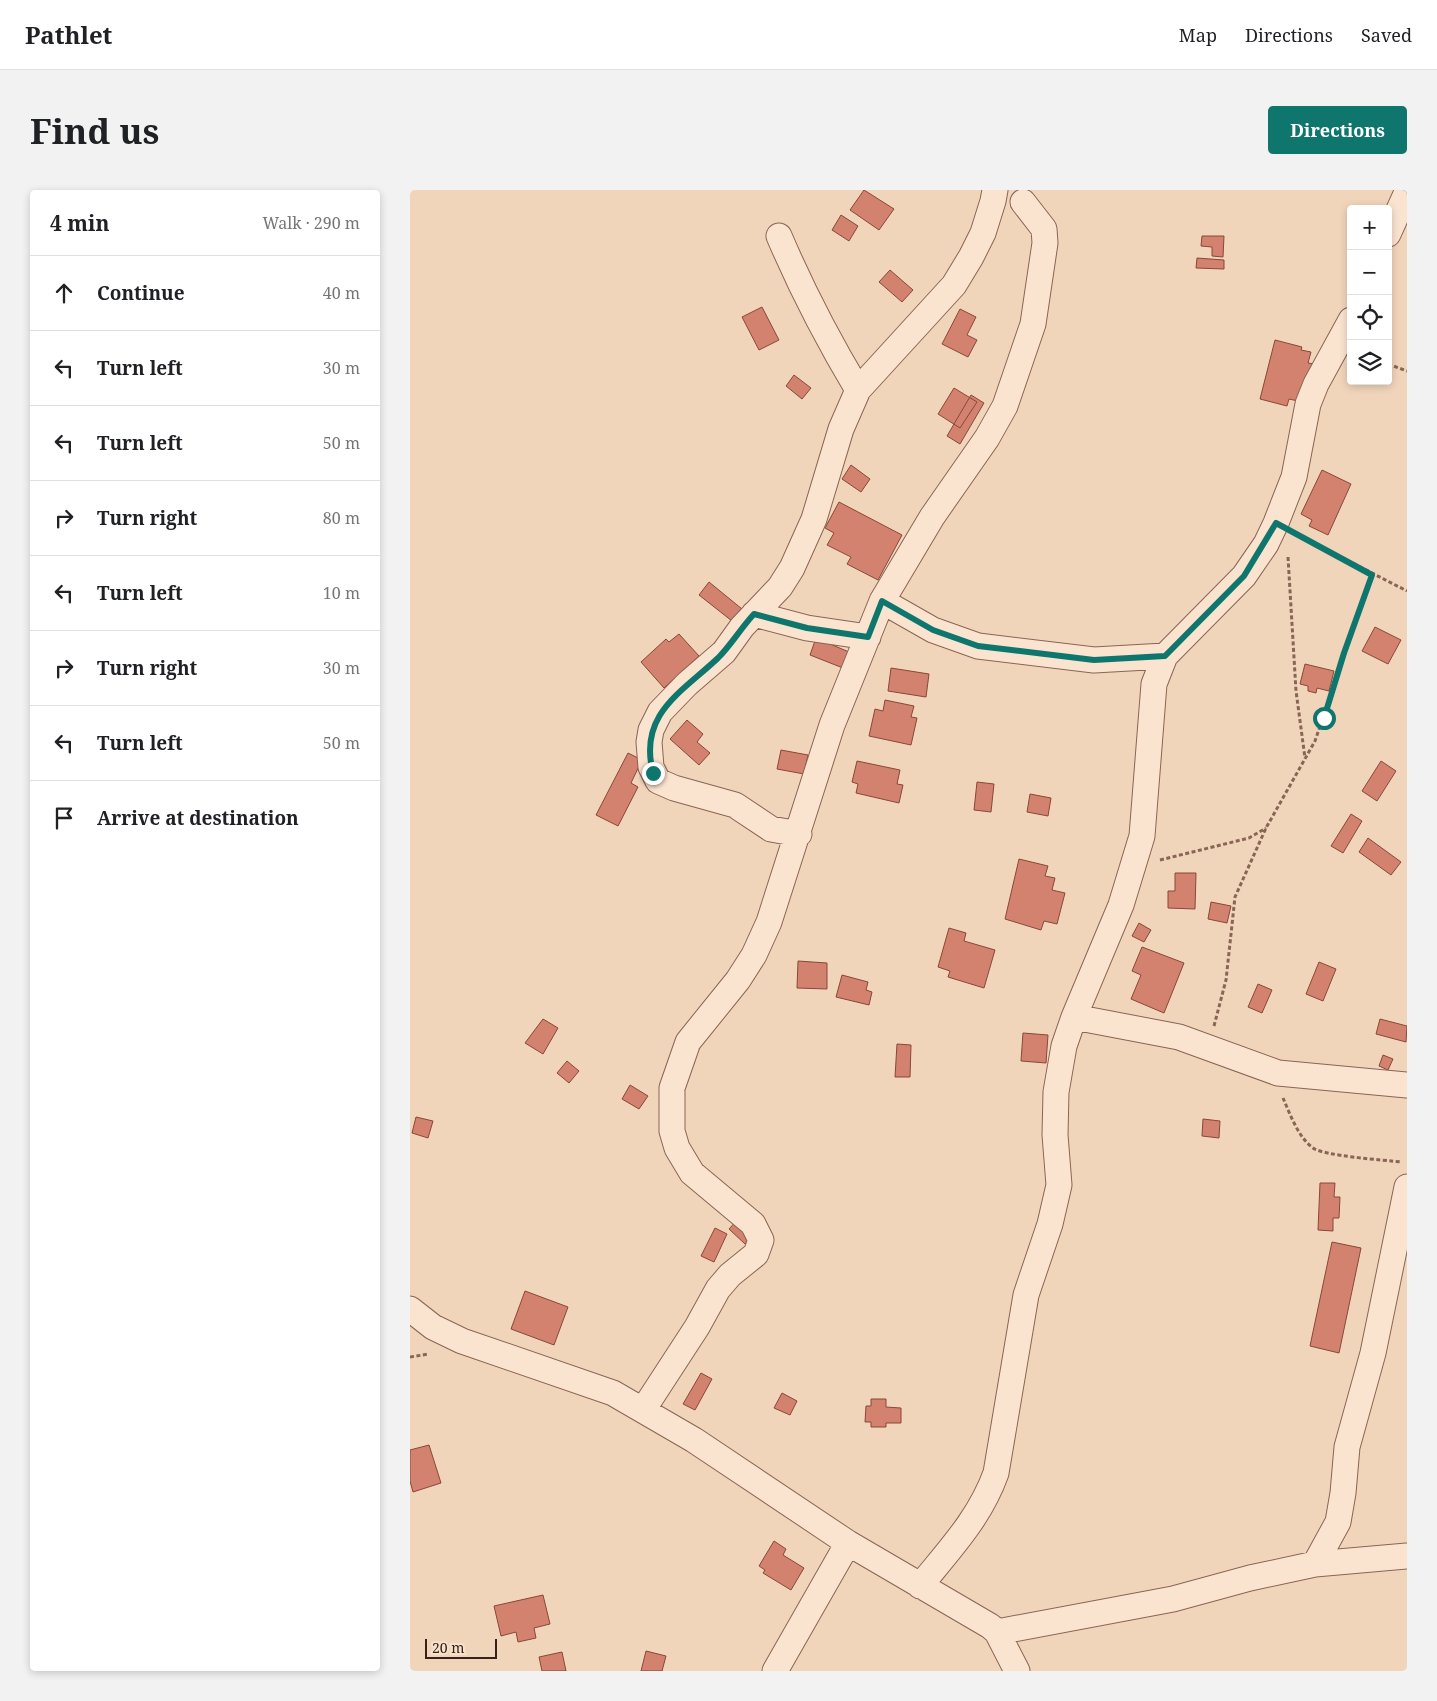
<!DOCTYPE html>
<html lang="en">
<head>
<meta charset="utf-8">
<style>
	:root { --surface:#fff; --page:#f2f2f2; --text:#202124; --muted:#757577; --line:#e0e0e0; --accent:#0f766e }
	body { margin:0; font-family:"Noto Serif",serif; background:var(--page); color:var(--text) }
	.controls { position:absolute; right:15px; top:15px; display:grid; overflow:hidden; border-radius:5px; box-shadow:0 2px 8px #0003 }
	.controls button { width:45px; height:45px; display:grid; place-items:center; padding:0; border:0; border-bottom:1px solid var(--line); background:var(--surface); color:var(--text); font:25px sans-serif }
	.scale { position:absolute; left:15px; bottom:12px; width:72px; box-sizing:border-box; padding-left:5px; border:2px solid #37221a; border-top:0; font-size:14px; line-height:18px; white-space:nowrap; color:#37221a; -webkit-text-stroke:4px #f8e1cb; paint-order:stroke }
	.stop { position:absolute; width:15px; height:15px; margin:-11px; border:4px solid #0f766e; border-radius:50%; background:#fff }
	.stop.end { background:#0f766e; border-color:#fff; box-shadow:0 1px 5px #0008 }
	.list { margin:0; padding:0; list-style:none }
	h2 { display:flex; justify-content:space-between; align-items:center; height:65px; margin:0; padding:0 20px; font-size:21px }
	h2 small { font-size:16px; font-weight:400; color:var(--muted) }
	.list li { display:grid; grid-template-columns:32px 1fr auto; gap:15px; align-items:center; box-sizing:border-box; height:75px; padding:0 20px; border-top:1px solid var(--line) }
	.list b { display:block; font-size:19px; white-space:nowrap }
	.list em { font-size:16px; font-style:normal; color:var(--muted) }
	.icon { flex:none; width:28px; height:28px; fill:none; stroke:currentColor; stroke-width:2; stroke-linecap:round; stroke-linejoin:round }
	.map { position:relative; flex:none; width:997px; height:1481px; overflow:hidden; border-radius:5px }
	header { display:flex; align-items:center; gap:30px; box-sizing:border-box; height:70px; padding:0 25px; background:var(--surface); border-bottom:1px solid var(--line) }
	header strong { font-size:24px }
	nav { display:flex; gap:28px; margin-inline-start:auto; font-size:18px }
	.intro { display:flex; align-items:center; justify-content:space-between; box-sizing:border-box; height:120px; padding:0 30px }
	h1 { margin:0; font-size:35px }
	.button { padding:12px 22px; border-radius:5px; background:var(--accent); color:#fff; font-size:18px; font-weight:700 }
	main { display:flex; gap:30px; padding:0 30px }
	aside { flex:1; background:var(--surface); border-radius:5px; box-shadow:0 2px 8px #0003 }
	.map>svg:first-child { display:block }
</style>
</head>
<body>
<header>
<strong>Pathlet</strong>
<nav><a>Map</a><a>Directions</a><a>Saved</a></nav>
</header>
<div class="intro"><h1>Find us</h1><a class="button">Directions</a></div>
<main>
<aside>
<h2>4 min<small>Walk · 290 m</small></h2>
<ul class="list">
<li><svg class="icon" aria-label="ahead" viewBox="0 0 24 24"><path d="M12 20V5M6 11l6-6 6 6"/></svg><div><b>Continue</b></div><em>40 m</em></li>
<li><svg class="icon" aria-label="left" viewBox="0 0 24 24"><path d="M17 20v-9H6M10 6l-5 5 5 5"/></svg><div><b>Turn left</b></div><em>30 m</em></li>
<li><svg class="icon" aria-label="left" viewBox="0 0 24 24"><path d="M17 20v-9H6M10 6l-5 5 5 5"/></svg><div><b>Turn left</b></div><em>50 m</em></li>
<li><svg class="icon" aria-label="right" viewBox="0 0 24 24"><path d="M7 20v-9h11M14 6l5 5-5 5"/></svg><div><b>Turn right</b></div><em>80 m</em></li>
<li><svg class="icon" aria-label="left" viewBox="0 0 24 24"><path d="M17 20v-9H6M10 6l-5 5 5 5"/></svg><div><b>Turn left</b></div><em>10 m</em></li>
<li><svg class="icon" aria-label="right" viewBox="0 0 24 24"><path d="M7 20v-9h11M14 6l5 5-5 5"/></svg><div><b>Turn right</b></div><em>30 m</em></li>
<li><svg class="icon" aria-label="left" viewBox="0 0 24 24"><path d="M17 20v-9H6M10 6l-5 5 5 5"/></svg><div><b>Turn left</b></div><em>50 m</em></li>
<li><svg class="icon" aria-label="arrive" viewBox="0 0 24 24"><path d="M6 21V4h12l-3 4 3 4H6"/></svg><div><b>Arrive at destination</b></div></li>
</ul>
</aside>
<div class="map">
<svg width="997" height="1481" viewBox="0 0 997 1481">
	<rect width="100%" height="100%" fill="#f1d5bb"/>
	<path fill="#d2826e" stroke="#894738" d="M454,0L484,19L469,40L440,20Z
		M431,25L448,36L439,51L422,40Z
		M792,46H814L813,67L802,66V57L791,56Z
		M787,68L814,70V79L786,78Z
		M480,80L503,100L492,112L469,92Z
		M352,117L369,150L349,160L332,127Z
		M550,119L566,127L557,145L567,150L558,167L532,154Z
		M865,150L892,157L891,160L901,162L898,173L905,174L888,211L879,209L877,216L850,209Z
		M384,185L401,198L392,209L376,196Z
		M544,198L567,212L550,238L528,224Z
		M561,205L574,213L550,254L537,246Z
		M441,275L460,289L451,302L432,289Z
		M912,280L941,294L918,345L899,336L902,330L891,324Z
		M429,312L492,345L468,390L437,374L441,367L417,355L424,343L415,338Z
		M299,392L332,419L322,431L289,405Z
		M965,437L991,450L978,474L952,461Z
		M269,444L289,466L254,498L231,472L256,449L259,452Z
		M406,448L439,462L433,478L400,465Z
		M895,474L924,481L919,501L907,498L906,503L898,501V496L890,494Z
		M481,478L519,484L516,507L478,501Z
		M475,510L504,516L501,527L507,528L501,555L459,546L465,519L473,521Z
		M277,530L293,544L287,552L300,563L289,575L260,549Z
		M371,560L398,565L394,584L367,579Z
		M218,563L232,570L221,593L228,597L208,636L186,625Z
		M447,571L490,580L487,594L493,595L489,613L446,603L448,594L442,592Z
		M971,571L986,581L967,611L952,601Z
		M567,592L584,594L581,622L564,620Z
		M620,604L641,608L638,626L617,622Z
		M941,624L952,631L933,663L921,656Z
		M958,648L991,672L981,685L949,662Z
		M609,669L638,676L635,686L645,688L642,700L655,703L647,734L634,731L631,740L595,729Z
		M765,683H786L785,719L758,718V701H765Z
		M801,712L821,716L817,733L798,729Z
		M729,733L741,740L734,752L722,746Z
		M539,738L556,743L554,751L585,760L574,798L538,787L540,781L528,777Z
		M732,757L774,773L754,823L721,809L731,785L722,781Z
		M388,771L417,773V799L387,798Z
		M909,772L926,779L913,811L896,804Z
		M432,785L458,792L456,800L462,802L459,815L426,807Z
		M848,794L862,800L852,823L838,817Z
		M133,829L148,838L133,864L115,853Z
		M970,829L997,836L996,852L966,844Z
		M613,843L638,845L636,873L611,871Z
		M487,854L501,855L500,887H485Z
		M973,865L983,869L978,880L969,876Z
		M157,871L169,881L159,893L147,883Z
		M220,895L238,906L229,919L212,909Z
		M6,927L23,931L18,948L2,943Z
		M793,929L810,931L809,948L792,946Z
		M910,993H925L924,1007H930L929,1028H923V1041L908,1040Z
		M328,1029L344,1044L335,1054L319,1039Z
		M305,1038L317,1044L304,1072L291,1066Z
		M922,1052L951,1058L929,1163L900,1156Z
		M115,1101L158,1117L144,1155L101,1139Z
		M291,1183L302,1189L285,1220L273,1214Z
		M372,1203L387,1211L380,1225L364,1218Z
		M461,1209H476V1217L491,1218V1233H476V1237H461V1232H455L456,1216H461Z
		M19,1255L31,1293L3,1302L0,1291V1260Z
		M364,1351L376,1359L373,1365L394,1378L381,1400L353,1383L355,1380L349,1376Z
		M133,1405L140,1434L124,1438L126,1448L108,1452L106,1442L91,1446L84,1416Z
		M236,1461L256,1466L252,1481H231Z
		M152,1462L156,1481H132L129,1467Z"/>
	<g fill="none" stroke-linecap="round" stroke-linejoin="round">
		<g stroke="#896554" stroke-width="27">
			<path id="street" d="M978,44L997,2
				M369,46C392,100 418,150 448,200
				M472,411L523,440L568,456L684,470L755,466
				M344,424L397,438L458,447
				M389,644L361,639L325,615L264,598L248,591L241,577L239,552L241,540L250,522L277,494L314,462L332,437L370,397L382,378L404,329L431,239L448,200L544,95L561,67L573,43L583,11L585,0
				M664,827L769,847L868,883L997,895
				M0,1119L23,1137L52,1151L203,1203L284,1250L438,1353L580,1436L587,1442L607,1481
				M233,1220L287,1137L308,1099L320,1085L346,1064L351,1050L343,1034L282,983L267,958L262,941V898L278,852L328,790L344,765L359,732L422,535L472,411L522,327L577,248L595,216L623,134L635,53L634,39L613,12
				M905,1374L928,1332L933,1303L937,1257L963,1163L997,997
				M510,1396C539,1360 570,1328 586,1283L616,1105L640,1034L649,995L645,945L646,902L654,856L664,827L711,715L732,646L744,494L755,466L834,386L856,354L866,333L884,287L898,214L906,194L941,130
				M587,1442L763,1409L840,1388L905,1374L997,1366
				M365,1481L438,1353"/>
		</g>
		<path stroke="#896554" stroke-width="3" stroke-dasharray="4 2.5" stroke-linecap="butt" d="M978,174L997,181
			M886,344L997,401
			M878,367L886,501L895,568
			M750,670L839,648L856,638
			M804,836L816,790L825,707L856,638L905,551L962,385
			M873,908C880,924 888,947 903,958C914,966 974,970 991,972
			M0,1167L19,1164"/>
		<use href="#street" stroke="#fbe4cf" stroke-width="25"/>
	</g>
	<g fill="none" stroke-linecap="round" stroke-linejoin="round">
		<path stroke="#0f766e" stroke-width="6" d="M243,583C228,524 271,503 308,468C321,455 331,438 344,424L397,438L458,447L472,411L523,440L568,456L684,470L755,466L834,386L866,333L962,385L934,463L914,528"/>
	</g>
</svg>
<div class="controls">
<button>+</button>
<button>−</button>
<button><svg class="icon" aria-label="locate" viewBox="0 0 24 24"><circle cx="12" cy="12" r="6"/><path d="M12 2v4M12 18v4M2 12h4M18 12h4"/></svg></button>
<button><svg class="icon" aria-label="layers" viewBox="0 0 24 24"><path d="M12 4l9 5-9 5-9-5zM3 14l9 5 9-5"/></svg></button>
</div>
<div class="scale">20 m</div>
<div class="stop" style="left:914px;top:528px"></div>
<div class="stop end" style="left:243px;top:583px"></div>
</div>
</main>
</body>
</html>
